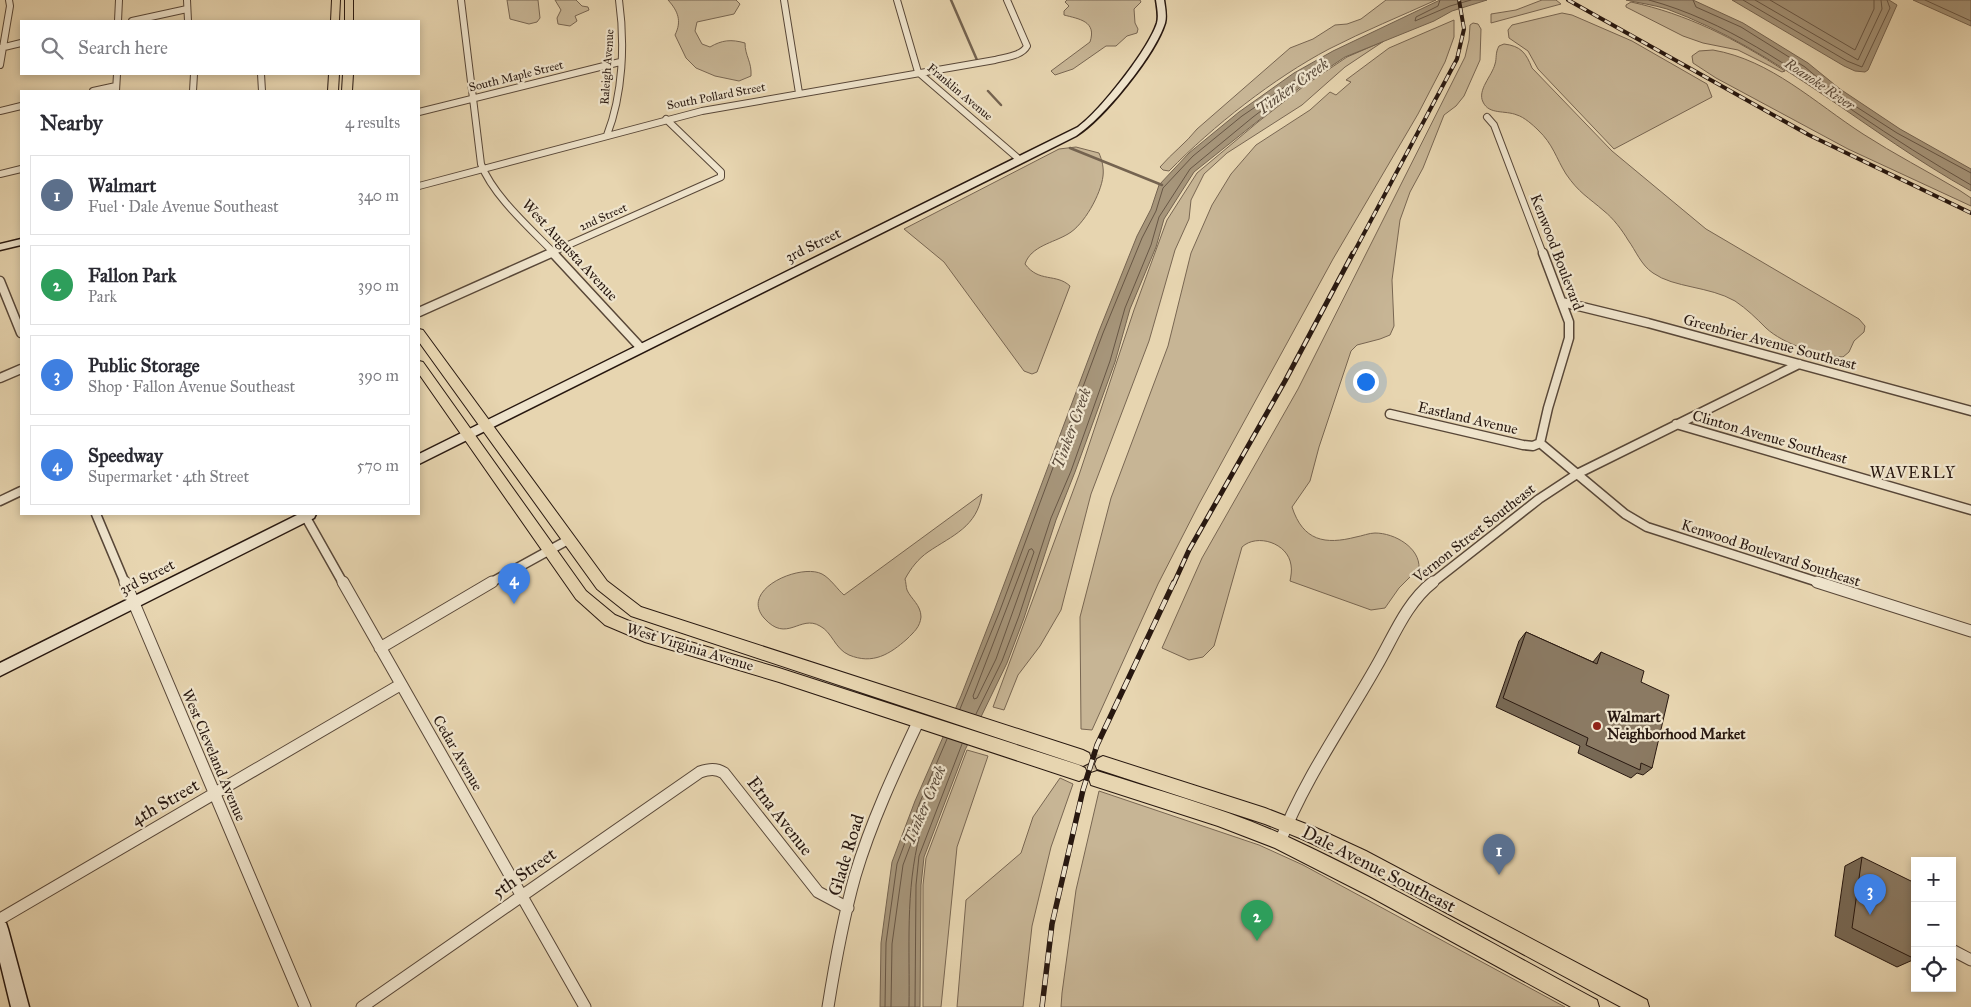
<!DOCTYPE html>
<html lang="en">
<head>
<meta charset="utf-8">
<style>
	:root { --surface:#fff; --page:#f2f2f3; --text:#2b2b33; --muted:#7c7c81; --line:#e1e1e2; --accent:#b45309 }
	body { margin:0; font-family:"IM FELL Great Primer",serif; background:var(--page); color:var(--text) }
	.controls { position:absolute; right:15px; bottom:15px; display:grid; overflow:hidden; border-radius:0px; box-shadow:0 2px 8px #0003 }
	.controls button { width:45px; height:45px; display:grid; place-items:center; padding:0; border:0; border-bottom:1px solid var(--line); background:var(--surface); color:var(--text); font:25px sans-serif }
	.you { position:absolute; left:1365px; top:381px; width:18px; height:18px; margin:-12px; border:4px solid #fff; border-radius:50%; background:#1a73e8; box-shadow:0 0 0 8px #1a73e833 }
	.badge { display:grid; place-items:center; width:32px; height:32px; border-radius:50%; background:var(--accent); color:#fff; font-size:16px; font-weight:700 }
	.pin { position:absolute; translate:-50% -41px; filter:drop-shadow(0 1px 2px #0008) }
	.pin::after { content:''; position:absolute; top:26px; width:18px; height:15px; background:inherit; clip-path:polygon(0 0,100% 0,50% 100%) }
	.list { margin:0; padding:0; list-style:none }
	h2 { display:flex; justify-content:space-between; align-items:center; height:65px; margin:0; padding:0 20px; font-size:21px }
	h2 small { font-size:16px; font-weight:400; color:var(--muted) }
	.list li { display:grid; grid-template-columns:32px 1fr auto; gap:15px; align-items:center; box-sizing:border-box; height:80px; margin:0 10px 10px; padding:0 10px; border:1px solid var(--line); border-radius:0px }
	.list b { display:block; font-size:19px; white-space:nowrap }
	.list p { margin:0; font-size:16px; white-space:nowrap; color:var(--muted) }
	.list em { font-size:16px; font-style:normal; color:var(--muted) }
	.icon { flex:none; width:28px; height:28px; fill:none; stroke:currentColor; stroke-width:2; stroke-linecap:round; stroke-linejoin:round }
	.map { position:relative; flex:none; width:1971px; height:1007px; overflow:hidden }
	.search { position:absolute; background:var(--surface); box-shadow:0 2px 8px #0003; left:20px; top:20px; width:400px; height:55px; display:flex; align-items:center; gap:12px; box-sizing:border-box; padding:0 18px; border-radius:0px; color:var(--muted); font-size:19px }
	.panel { position:absolute; background:var(--surface); box-shadow:0 2px 8px #0003; left:20px; top:90px; width:400px; height:425px; border-radius:0px }
	.map>svg:first-child { display:block }
</style>
</head>
<body>
<div class="map">
<svg width="1971" height="1007" viewBox="0 0 1971 1007">
	<rect width="100%" height="100%" fill="#e7d5b0"/>
	<filter id="stains"><feTurbulence type="fractalNoise" baseFrequency=".004" numOctaves="4"/><feColorMatrix values="0 0 0 0 .2 0 0 0 0 .09 0 0 0 0 .02 0 0 0 .5 -.17"/></filter>
	<radialGradient id="worn" r=".72"><stop offset=".6" stop-color="#630" stop-opacity="0"/><stop offset="1" stop-color="#630" stop-opacity=".3"/></radialGradient>
	<path fill="#c7b595" stroke="#786652" d="M507,0H538L540,18L537,22L529,24L510,19Z
		M555,0H576L582,6L588,7L589,10L575,16L577,21L570,26L558,24L557,18L561,10Z
		M668,0H736L740,4L734,14L697,22L695,31L702,44L710,47C722,40 731,39 745,43C745,56 752,62 751,76L739,81L715,76L696,68L686,58L675,35C682,21 678,11 668,0Z
		M1067,0H1140L1141,2L1134,9L1135,23L1138,29L1137,33L1127,36L1116,46H1106L1073,69L1055,75L1051,71L1090,42C1097,21 1079,19 1064,15V11L1069,6L1065,2Z
		M1386,0H1436C1401,16 1364,31 1329,49C1274,78 1213,126 1169,171L1163,170L1160,167C1172,153 1186,143 1197,129L1290,48L1313,39L1335,25L1347,24L1361,19Z
		M1542,0H1556L1561,4L1491,23V14L1516,10Z
		M1631,2C1687,14 1736,39 1785,71L1782,72L1738,50L1703,43L1683,36L1626,7V5Z
		M1562,13L1572,15L1632,41L1707,84L1712,97L1614,149L1538,69L1528,51L1509,38L1508,30L1512,25Z
		M1454,20V37L1445,62L1418,114L1333,259L1199,504L1158,584L1092,730L1081,729L1080,617L1111,498L1168,346L1191,253L1212,205L1231,174L1256,145L1310,110L1330,92L1336,95L1351,82L1346,80L1389,48Z
		M1473,23L1478,24L1481,29L1480,60L1464,96L1456,106L1444,115L1423,168L1410,192L1400,220L1392,280L1394,326L1390,335L1380,339L1357,345L1351,351L1319,447L1310,481L1292,507C1303,541 1325,545 1356,537C1362,536 1369,533 1375,533C1395,533 1420,548 1419,568L1399,588L1385,608L1371,610L1290,581C1291,576 1292,570 1291,565C1288,543 1257,533 1242,547L1214,646L1203,657L1189,660L1162,648L1202,558L1298,389L1465,57L1469,40L1470,25Z
		M1384,41L1345,67L1302,105L1227,153L1204,174L1191,200L1189,219L1175,250L1149,341L1091,494L1061,610L1040,646L1018,675L1004,710L993,707L1079,475L1134,310L1167,220L1197,173L1258,122L1304,86L1347,57Z
		M1504,44C1521,46 1526,53 1532,68L1612,151L1706,229L1859,319L1865,326L1864,332L1854,341L1849,352L1843,357C1820,356 1783,344 1766,328C1756,318 1747,309 1735,301C1709,286 1674,288 1653,273C1641,265 1636,251 1628,240C1622,230 1613,218 1604,211C1588,197 1579,193 1566,174C1556,158 1553,144 1538,130C1533,125 1524,117 1517,115C1505,110 1489,115 1483,102C1477,90 1492,76 1495,64C1497,58 1495,53 1499,46Z
		M1713,50C1771,60 1815,103 1863,134C1894,154 1927,171 1959,190L1971,198V206L1848,149L1716,78L1693,63L1692,56L1699,51Z
		M1076,147L1099,153C1102,160 1104,168 1103,176C1101,194 1084,225 1068,234C1053,243 1031,246 1025,264C1039,283 1056,273 1070,286L1037,372L1032,374L1024,371L944,262L904,229L1059,149Z
		M982,494C977,527 953,535 928,552C918,559 911,568 905,579C906,582 906,587 907,590C911,599 921,605 921,617C920,627 914,632 907,639C890,654 873,665 849,655C835,649 832,632 820,626C800,614 787,644 764,618C739,589 801,563 822,574C830,578 838,590 844,595Z
		M967,750L988,756L957,847L941,1007H923V885L926,858Z
		M1060,778L1073,784L1051,847L1032,926L1023,1007H957L966,900L1021,853L1033,817Z
		M1099,791L1259,845L1303,865L1565,1007H1061L1062,993L1076,890Z"/>
	<path fill="#a6957a" stroke="#746350" d="M1440,0H1487L1452,11L1434,21L1345,57L1303,85L1194,172L1164,219L1156,247L1130,309L1115,362L1075,472L1056,520L1024,618L1007,663L965,750L924,857L921,885L920,1007H880L881,943L892,862L915,801L961,696L994,611L1099,331L1137,236L1151,209L1159,185L1189,153L1239,112L1294,73L1333,51Z
		M1626,0H1693L1743,23L1808,63L1840,89L1900,129L1971,169V191C1868,134 1778,50 1667,9C1654,5 1639,3 1626,0Z
		M1732,0H1889L1897,5L1868,70L1865,72L1855,71L1844,66Z
		M1913,0H1971V26Z"/>
	<g fill="none" stroke-linecap="round" stroke-linejoin="round">
		<path stroke="#675645" stroke-width="1" d="M1440,0L1438,6L1416,17L1415,21L1450,6L1471,0
			M1649,0C1726,21 1790,67 1855,112C1893,138 1931,162 1971,185
			M1693,0L1696,7L1741,27L1805,67L1838,95L1897,133L1971,173
			M1743,0L1847,61L1862,67L1890,8L1887,0
			M1755,0L1858,60L1882,9L1881,0
			M1770,0L1855,50L1874,9V0
			M1925,0L1971,21
			M1032,549L1034,552L996,659L977,698L974,699L973,696L1029,550Z
			M960,709L999,613L1103,333L1142,238L1156,211L1163,188L1193,156L1242,116L1301,76L1302,80L1253,117L1190,169L1159,217L1151,245L1125,308L1110,361L1071,471L1051,518L1019,616L1002,661L976,714
			M885,1007L886,943L897,864L920,802L947,739
			M891,1007L892,944L903,865L915,833L918,831L920,834C905,891 910,949 909,1007
			M915,1007L916,885L919,856L962,744"/>
		<path stroke="#746350" stroke-width="2.5" d="M951,0L977,60
			M988,91L1001,105
			M1070,148L1162,185"/>
		<path stroke="#c1af90" stroke-width="16" stroke-dasharray="16 8" stroke-linecap="butt" d="M1083,758L1103,764"/>
		<g stroke="#584738" stroke-width="8">
			<path id="street-far2" d="M187,0L188,21
				M461,0L481,164C493,196 531,229 555,254
				M784,0L799,93
				M897,0L918,72L1020,160
				M118,21L119,0
				M132,21L187,9
				M0,48L21,43
				M0,65L10,6L9,0
				M261,74L262,91
				M93,91L116,86
				M116,91L117,74
				M193,91L194,74
				M0,111L21,106
				M419,112L620,62
				M1487,117L1494,125L1543,254
				M607,135C623,94 625,43 619,0
				M0,174L21,169
				M419,186L702,111L995,60C1005,57 1022,56 1027,46L1007,0
				M548,254L721,177V172L666,119"/>
		</g>
		<g stroke="#584738" stroke-width="11">
			<path id="street-far1" d="M553,253L641,348
				M1543,253L1569,322V338L1548,408L1540,443L1625,514L1647,527L1821,583
				M0,281L21,333
				M1562,302L1648,323L1971,411
				M419,312L551,253
				M0,378L21,369
				M1390,414L1523,445L1533,446L1540,443
				M1676,424L1971,510
				M0,501L21,491
				M96,514L125,583
				M304,514L343,583
				M490,583L568,540
				M1432,583L1539,499L1577,474L1799,364"/>
		</g>
		<g stroke="#584738" stroke-width="13">
			<path id="street" d="M125,582L305,1007
				M343,582L585,1007
				M1817,582L1971,631
				M380,648L492,582
				M1280,842C1304,780 1343,725 1376,667C1393,638 1406,603 1433,582
				M0,919L400,685
				M1952,950L1971,960
				M362,1007L700,772C709,769 716,768 724,773L818,892L848,908
				M828,1007C835,963 843,919 855,876C871,822 895,771 919,720"/>
		</g>
		<g stroke="#281810" stroke-width="3">
			<path id="secondary" d="M1156,0H1164C1165,7 1167,16 1165,23C1155,55 1104,118 1076,136L419,464V454L1078,127C1101,110 1148,50 1157,23C1159,16 1157,7 1156,0Z
				M21,239V245L0,250V244Z
				M299,514H316L314,518L0,676V663Z
				M0,921L6,923L8,929L29,1007H11L0,962Z"/>
		</g>
		<g stroke="#281810" stroke-width="2">
			<path id="primary" d="M332,0H340L339,21H331Z
				M345,0H353V21H345Z
				M329,74H339L338,91H328Z
				M343,74H353L352,91H342Z
				M419,329L423,330L607,581L641,607L1083,750L1089,753L1091,758L1089,763L1083,766L631,616L597,589L419,342Z
				M419,361L423,362L586,591L615,615L653,631L779,668L1079,765L1085,768L1087,773L1085,778L1079,781L779,682L645,642L605,625L576,599L419,374Z
				M1103,756L1265,808L1314,827L1366,851L1647,1000L1649,1007H1621L1354,863L1302,839L1265,824L1097,769L1095,764L1097,759Z
				M1097,771C1160,791 1226,809 1286,836C1392,885 1494,945 1597,1000L1599,1007H1571L1369,896L1275,848L1218,826L1091,785L1089,779L1091,773Z"/>
		</g>
		<use href="#street-far2" stroke="#efe4cc" stroke-width="6"/>
		<use href="#street-far1" stroke="#efe4cc" stroke-width="8"/>
		<use href="#street" stroke="#efe4cc" stroke-width="11"/>
		<use href="#secondary" fill="#efe4cc" fill-rule="evenodd"/>
		<use href="#primary" fill="#e7d5b0" fill-rule="evenodd"/>
		<g stroke="#281810" stroke-width="4">
			<path id="rail-far2" d="M1568,0L1809,135L1971,213
				M1353,254L1457,59L1464,29L1459,0"/>
		</g>
		<g stroke="#281810" stroke-width="5">
			<path id="rail-far1" d="M1174,583L1189,550L1285,381L1353,253"/>
		</g>
		<g stroke="#281810" stroke-width="5.5">
			<path id="rail" d="M1042,1007L1052,924L1083,790L1097,745L1174,582"/>
		</g>
		<use href="#rail-far2" stroke="#efe4cc" stroke-width="2.5" stroke-dasharray="7" stroke-linecap="butt"/>
		<use href="#rail-far1" stroke="#efe4cc" stroke-width="3" stroke-dasharray="9" stroke-linecap="butt"/>
		<use href="#rail" stroke="#efe4cc" stroke-width="4" stroke-dasharray="11" stroke-linecap="butt"/>
	</g>
	<path fill="#786955" stroke="#281810" d="M1526,632L1593,662L1601,652L1641,682L1652,768L1643,775L1637,773L1631,778L1578,753L1580,746L1496,707L1519,641Z
		M1862,857L1915,959L1897,967L1835,936L1845,866Z"/>
	<path fill="#8b7a63" stroke="#281810" d="M1526,632L1597,664L1601,652L1644,671L1641,682L1669,695L1652,768L1641,763L1640,770L1586,745L1588,738L1503,698Z
		M1862,857L1915,883V959L1852,928Z"/>
	<circle fill="#8f2418" stroke="#efe4cc" stroke-width="2" cx="1597" cy="726" r="5"/>
	<g text-anchor="middle" stroke-width="4.5" stroke-linejoin="round" paint-order="stroke">
		<g font-size="12" fill="#281810" stroke="#efe4cc">
			<text transform="translate(607 67) rotate(-86)" y="4">Raleigh Avenue</text>
			<text transform="translate(516 76) rotate(-14)" y="4">South Maple Street</text>
			<text transform="translate(960 92) rotate(40)" y="4">Franklin Avenue</text>
			<text transform="translate(716 96) rotate(-11)" y="4">South Pollard Street</text>
			<text transform="translate(603 217) rotate(-24)" y="4">2nd Street</text>
		</g>
		<g font-size="14" font-style="italic" fill="#5a4a3a" stroke="#efe4cc">
			<text transform="translate(1820 84) rotate(34)" y="5">Roanoke River</text>
		</g>
		<g font-size="15" fill="#281810" stroke="#efe4cc">
			<text transform="translate(813 245) rotate(-26)" y="5">3rd Street</text>
			<text transform="translate(570 250) rotate(47)" y="5">West Augusta Avenue</text>
			<text transform="translate(1557 252) rotate(69)" y="5">Kenwood Boulevard</text>
			<text transform="translate(1770 342) rotate(15)" y="5">Greenbrier Avenue Southeast</text>
			<text transform="translate(1468 418) rotate(13)" y="5">Eastland Avenue</text>
			<text transform="translate(1770 437) rotate(16)" y="5">Clinton Avenue Southeast</text>
			<text transform="translate(1474 533) rotate(-38)" y="5">Vernon Street Southeast</text>
			<text transform="translate(1771 553) rotate(18)" y="5">Kenwood Boulevard Southeast</text>
			<text transform="translate(147 577) rotate(-27)" y="5">3rd Street</text>
			<text transform="translate(690 647) rotate(17)" y="5">West Virginia Avenue</text>
			<text transform="translate(458 753) rotate(60)" y="5">Cedar Avenue</text>
			<text transform="translate(214 755) rotate(67)" y="5">West Cleveland Avenue</text>
		</g>
		<g font-size="15" font-weight="bold" fill="#281810" stroke="#efe4cc" text-anchor="start">
			<text x="1607" y="722">Walmart<tspan x="1607" dy="17">Neighborhood Market</tspan></text>
		</g>
		<g font-size="16" font-style="italic" fill="#5a4a3a" stroke="#efe4cc">
			<text transform="translate(1292 86) rotate(-36)" y="6">Tinker Creek</text>
			<text transform="translate(1071 428) rotate(-70)" y="6">Tinker Creek</text>
			<text transform="translate(924 805) rotate(-67)" y="6">Tinker Creek</text>
		</g>
		<g font-size="16" letter-spacing="1" fill="#281810" stroke="#efe4cc">
			<text x="1913" y="478">WAVERLY</text>
		</g>
		<g font-size="18" fill="#281810" stroke="#efe4cc">
			<text transform="translate(165 802) rotate(-30)" y="6">4th Street</text>
			<text transform="translate(780 816) rotate(52)" y="6">Etna Avenue</text>
			<text transform="translate(846 855) rotate(-73)" y="6">Glade Road</text>
			<text transform="translate(1379 869) rotate(27)" y="6">Dale Avenue Southeast</text>
			<text transform="translate(524 873) rotate(-35)" y="6">5th Street</text>
		</g>
	</g>
	<rect width="100%" height="100%" filter="url(#stains)"/>
	<rect width="100%" height="100%" fill="url(#worn)"/>
</svg>
<div class="controls">
<button>+</button>
<button>−</button>
<button><svg class="icon" aria-label="locate" viewBox="0 0 24 24"><circle cx="12" cy="12" r="6"/><path d="M12 2v4M12 18v4M2 12h4M18 12h4"/></svg></button>
</div>
<div class="you"></div>
<div class="pin badge" style="left:1499px;top:875px;background:#5c6f8a">1</div>
<div class="pin badge" style="left:1257px;top:941px;background:#2e9e5b">2</div>
<div class="pin badge" style="left:1870px;top:915px;background:#3f7fe0">3</div>
<div class="pin badge" style="left:514px;top:604px;background:#3f7fe0">4</div>
<div class="search"><svg class="icon" aria-label="search" viewBox="0 0 24 24"><circle cx="10" cy="10" r="6"/><path d="M15 15l6 6"/></svg>Search here</div>
<section class="panel">
<h2>Nearby<small>4 results</small></h2>
<ul class="list">
<li><span class="badge" style="background:#5c6f8a">1</span><div><b>Walmart</b><p>Fuel · Dale Avenue Southeast</p></div><em>340 m</em></li>
<li><span class="badge" style="background:#2e9e5b">2</span><div><b>Fallon Park</b><p>Park</p></div><em>390 m</em></li>
<li><span class="badge" style="background:#3f7fe0">3</span><div><b>Public Storage</b><p>Shop · Fallon Avenue Southeast</p></div><em>390 m</em></li>
<li><span class="badge" style="background:#3f7fe0">4</span><div><b>Speedway</b><p>Supermarket · 4th Street</p></div><em>570 m</em></li>
</ul>
</section>
</div>
</body>
</html>
